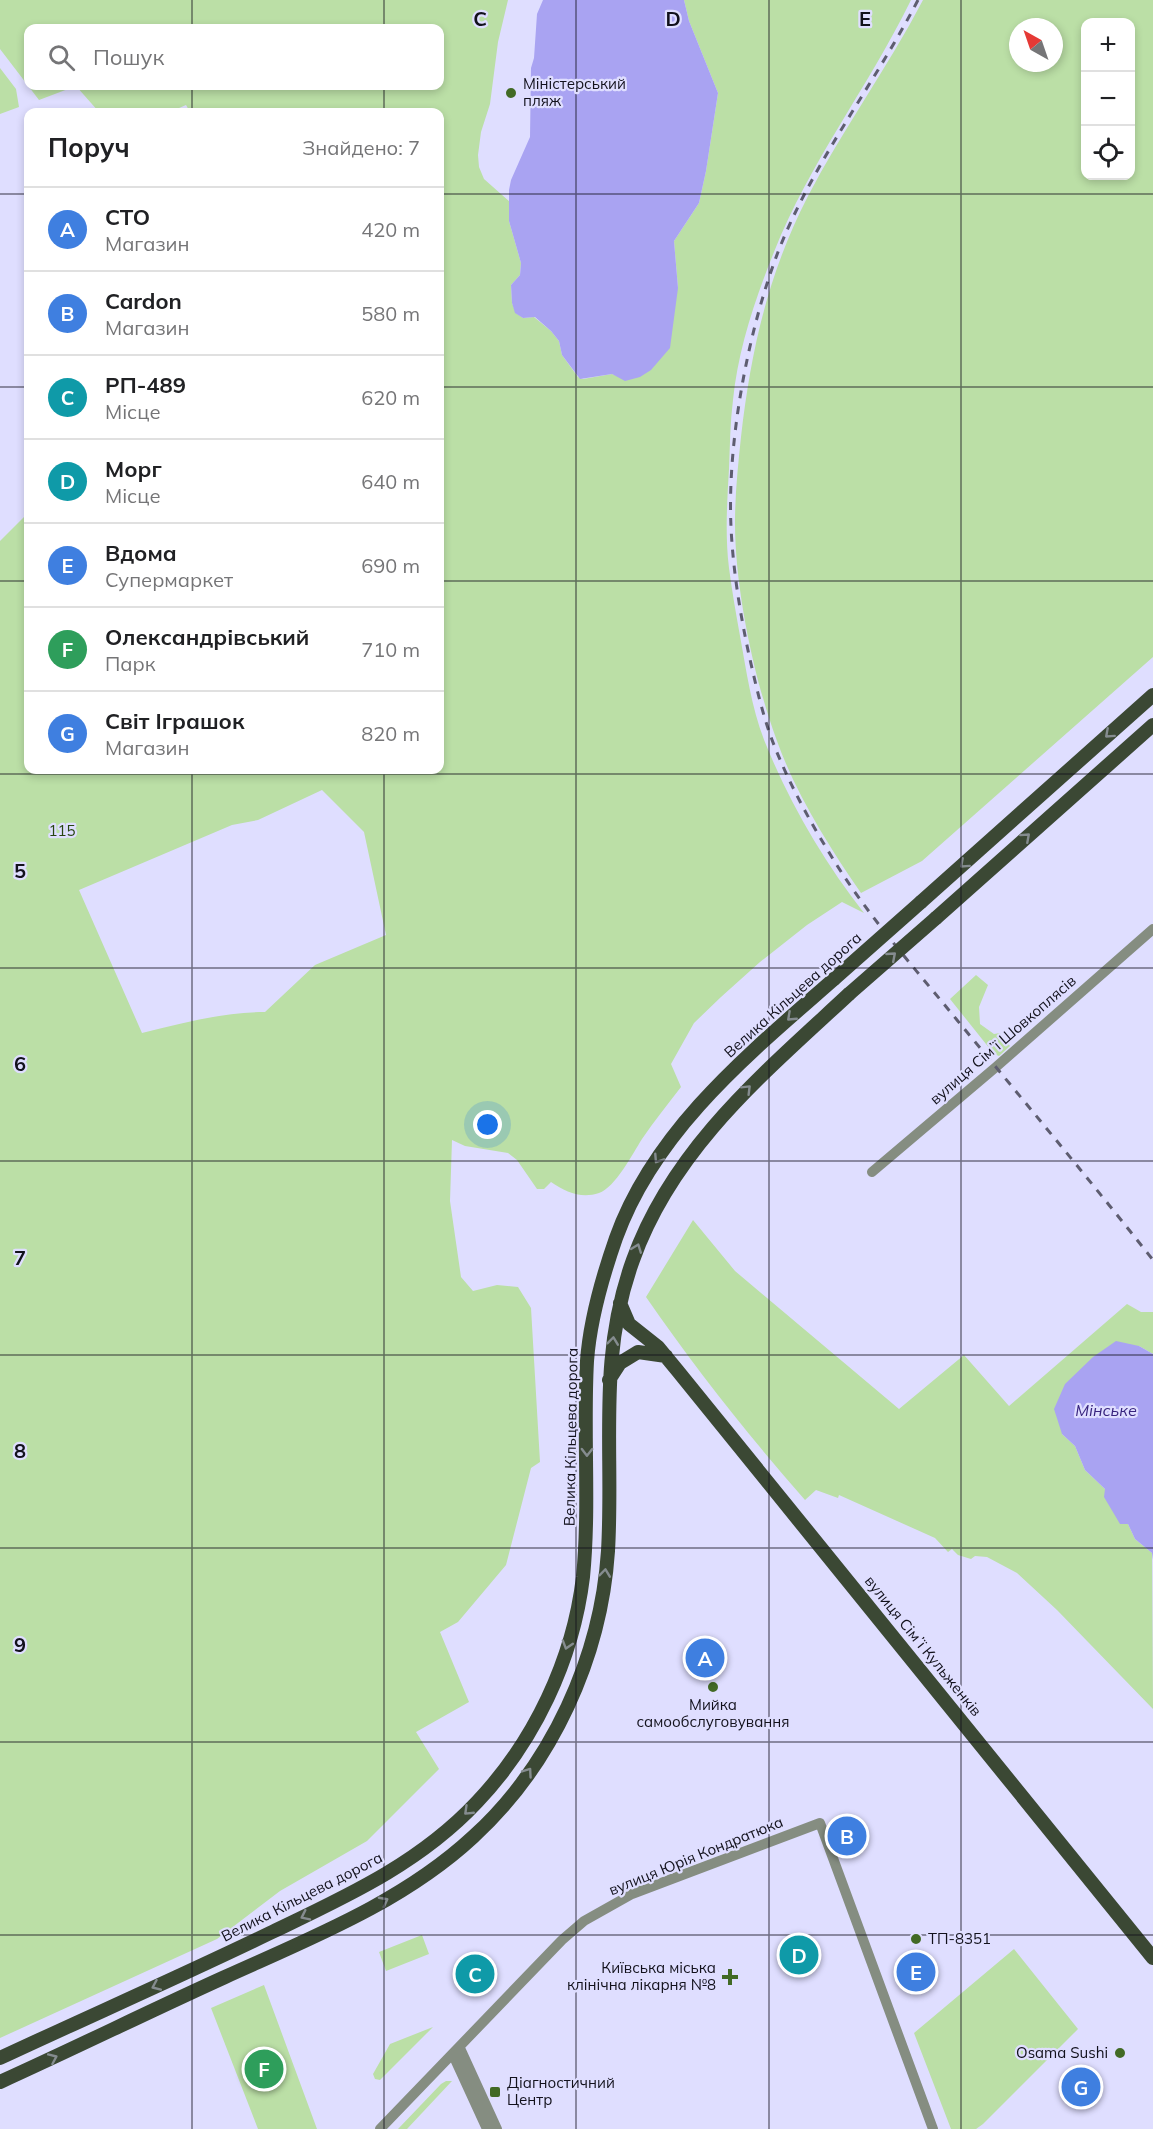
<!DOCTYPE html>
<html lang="uk">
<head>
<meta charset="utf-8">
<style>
	:root { --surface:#fff; --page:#f2f2f2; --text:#202124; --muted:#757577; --line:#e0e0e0; --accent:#111827 }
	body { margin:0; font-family:Mulish,sans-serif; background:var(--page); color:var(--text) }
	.controls { position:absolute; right:18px; top:18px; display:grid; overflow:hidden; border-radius:12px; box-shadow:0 3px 9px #0003 }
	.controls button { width:54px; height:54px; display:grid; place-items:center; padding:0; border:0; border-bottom:2px solid var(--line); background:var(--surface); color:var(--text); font:30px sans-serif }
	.compass { position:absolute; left:1009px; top:18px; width:54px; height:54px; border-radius:50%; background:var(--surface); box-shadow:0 3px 9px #0003; rotate:320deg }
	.you { position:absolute; left:488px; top:1125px; width:21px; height:21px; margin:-15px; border:4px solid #fff; border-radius:50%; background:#1a73e8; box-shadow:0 0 0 9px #1a73e833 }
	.badge { display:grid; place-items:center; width:39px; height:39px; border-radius:50%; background:var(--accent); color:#fff; font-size:20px; font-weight:700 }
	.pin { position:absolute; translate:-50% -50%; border:3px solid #fff; box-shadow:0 2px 6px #0006 }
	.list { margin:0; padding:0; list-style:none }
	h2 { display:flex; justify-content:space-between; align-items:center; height:78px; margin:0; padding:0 24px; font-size:26px }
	h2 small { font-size:20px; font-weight:400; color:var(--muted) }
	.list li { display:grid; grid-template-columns:39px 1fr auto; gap:18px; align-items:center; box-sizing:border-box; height:84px; padding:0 24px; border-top:2px solid var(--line) }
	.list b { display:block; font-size:22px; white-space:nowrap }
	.list p { margin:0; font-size:20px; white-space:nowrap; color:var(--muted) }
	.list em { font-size:20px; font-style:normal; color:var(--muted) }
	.icon { flex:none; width:33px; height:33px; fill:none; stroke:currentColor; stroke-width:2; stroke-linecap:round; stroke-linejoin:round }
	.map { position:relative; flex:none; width:1153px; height:2129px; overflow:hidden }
	.search { position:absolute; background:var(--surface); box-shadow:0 3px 9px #0003; left:24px; top:24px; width:420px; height:66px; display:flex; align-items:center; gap:15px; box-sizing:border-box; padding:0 21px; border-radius:12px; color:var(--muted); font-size:22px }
	.panel { position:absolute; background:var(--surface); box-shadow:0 3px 9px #0003; left:24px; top:108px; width:420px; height:666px; border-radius:12px }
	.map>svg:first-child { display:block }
</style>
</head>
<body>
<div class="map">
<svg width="1153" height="2129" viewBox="0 0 1153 2129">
	<rect width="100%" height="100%" fill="#dfdeff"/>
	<path fill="#bbdfa6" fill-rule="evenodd" d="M0,0H508L498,42L490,104L481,132L478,155L479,167L484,179L510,202L509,221L521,263L520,275L511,285L512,303L516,313L523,318L534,317L551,331L559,341L562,355L578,377L583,379L612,374L617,376L678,288L674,241L699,203L706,171L718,93L689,21L684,0H911C869,86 809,163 774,252C755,299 738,350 733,400C730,423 730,446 729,469C727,502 725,535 729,568C732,591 736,614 740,636C747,674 752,712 767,747C791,806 825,863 864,913L842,902L807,925L760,962L721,997L694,1023L671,1064L681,1087C668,1104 654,1121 642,1139C633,1153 615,1188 599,1193C581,1199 566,1192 551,1182L544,1189H537L517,1160L508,1153L465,1146L452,1140L450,1201L461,1277L473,1291L497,1285L518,1287L531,1308L540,1462L531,1468L506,1565L458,1622L440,1632L469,1702L416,1732L439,1769L367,1841L280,1891L217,1939L0,2038V541L28,513V770H440V112H190L186,105L170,112H99L76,86L39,100L0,49ZM28,28H440V86H28ZM322,790L364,832L386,935L315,965L265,1012C223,1012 183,1023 142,1033L79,890L232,825L258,820Z
		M923,0H1153V657L922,861L861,893C829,847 796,794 777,741C754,679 735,589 735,523C735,494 738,465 741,437C751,350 768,274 808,196C843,129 888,67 923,0ZM1086,22H1130V176H1086ZM1018,27H1054V63H1018Z
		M0,68L16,89L19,107L0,114Z
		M976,975L988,985L979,1007L980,1024L994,1034L1000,1033L1010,1046L999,1056L994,1054L950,999Z
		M693,1220L735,1271L899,1409L964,1355L1009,1406L1127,1304L1141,1312H1153V1354L1139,1346L1062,1434L1075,1446L1085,1470L1105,1489L1128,1524L1135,1539L1152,1553L1153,1709L1057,1610L1017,1573L987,1557L975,1556L971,1559L958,1555L952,1549L948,1552L935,1538L839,1495L838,1498L816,1490L805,1500C748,1435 695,1368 646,1297Z
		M422,1935L429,1954L386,1971L379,1952Z
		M1014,1949L1078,2029L983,2124L976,2129H951L914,2033Z
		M264,1985L317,2129H258L211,2008Z
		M433,2027L380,2080L375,2079L373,2074L390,2044Z
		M446,2081H452L407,2129H398L441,2084Z"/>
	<path fill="#a9a3f2" d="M543,0H684L689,21L718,93L706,171L699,203L674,241L678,288L670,348L651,370L640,377L625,381L612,374L580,379L562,355L559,341L551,331L535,317L523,318L515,313L512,303L511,285L520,275L521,263L509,221V190L511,180L530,137L531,68L534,58L537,14Z
		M1116,1341L1139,1346L1153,1354V1560L1152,1553L1135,1539L1128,1524H1120L1104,1497L1105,1489L1085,1470L1075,1446L1062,1434L1054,1409L1065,1384L1093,1357Z"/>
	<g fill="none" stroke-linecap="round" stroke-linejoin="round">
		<path stroke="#858d81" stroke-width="10" d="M872,1172L996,1067L1153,929
			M460,2048L497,2129
			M453,2055L487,2129
			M380,2129L562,1940L584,1921L632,1894L820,1823L933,2129"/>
		<path stroke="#3b4834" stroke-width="14" d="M921,902L1153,695
			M936,918L1153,725
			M620,1303L629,1324L658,1347L677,1370L1153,1958
			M609,1380L620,1363L638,1352L666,1356
			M0,2058C90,2016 181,1976 270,1933C345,1897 419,1864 477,1802C534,1742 573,1660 583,1577C590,1505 583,1433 587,1361C590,1319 602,1278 616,1238C655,1129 751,1052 834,979
			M0,2082C75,2048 150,2011 225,1977C311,1938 403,1902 473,1837C552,1765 601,1657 608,1551C614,1449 597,1359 633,1260C673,1148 764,1073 849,994"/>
		<path stroke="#5e5d70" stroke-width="3" stroke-dasharray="8 8" stroke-linecap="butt" d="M918,0C874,85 813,162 778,252C748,331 727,442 731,527C733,570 740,613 749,655C756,686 763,717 774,745C789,783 809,820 830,854C866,914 913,966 957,1020C1023,1100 1089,1179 1153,1260"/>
		<path stroke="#3b4834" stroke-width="14" d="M834,979L921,902
			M849,994L936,918"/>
	</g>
	<defs><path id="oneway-chevron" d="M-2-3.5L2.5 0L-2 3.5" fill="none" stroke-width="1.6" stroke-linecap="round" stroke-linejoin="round" transform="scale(1.5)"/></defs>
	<g stroke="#858c8f">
		<use href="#oneway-chevron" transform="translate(1109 734) rotate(138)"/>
		<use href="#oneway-chevron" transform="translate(1026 837) rotate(-42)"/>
		<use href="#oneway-chevron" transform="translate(964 864) rotate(138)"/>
		<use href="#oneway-chevron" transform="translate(892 956) rotate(-41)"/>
		<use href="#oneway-chevron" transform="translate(791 1017) rotate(137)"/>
		<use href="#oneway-chevron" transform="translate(747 1089) rotate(-45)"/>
		<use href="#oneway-chevron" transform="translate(658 1159) rotate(123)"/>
		<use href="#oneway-chevron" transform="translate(637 1248) rotate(-69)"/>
		<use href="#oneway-chevron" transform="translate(613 1341) rotate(-83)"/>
		<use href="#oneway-chevron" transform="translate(587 1452) rotate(91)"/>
		<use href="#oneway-chevron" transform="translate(605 1573) rotate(-83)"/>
		<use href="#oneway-chevron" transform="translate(567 1645) rotate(107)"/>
		<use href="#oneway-chevron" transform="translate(528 1772) rotate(-55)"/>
		<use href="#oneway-chevron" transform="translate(468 1811) rotate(136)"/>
		<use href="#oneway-chevron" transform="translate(384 1901) rotate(-28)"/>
		<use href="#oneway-chevron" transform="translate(305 1916) rotate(154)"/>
		<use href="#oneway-chevron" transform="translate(156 1986) rotate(156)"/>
		<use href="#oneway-chevron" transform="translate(53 2058) rotate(-24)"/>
	</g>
	<path fill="none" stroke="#12111c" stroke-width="1.5" stroke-opacity="0.55" d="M192,0V28M384,0V28M576,0V2129M769,0V2129M961,0V2129M192,86V112M384,86V112M0,194H28M440,194H1153M0,387H28M440,387H1153M0,581H28M440,581H1153M192,770V2129M384,770V2129M0,774H1153M0,968H1153M0,1161H1153M0,1355H1153M0,1548H1153M0,1742H1153M0,1935H1153"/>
	<g fill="#426a25" stroke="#dfdeff" stroke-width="2">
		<circle cx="511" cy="93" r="6"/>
		<circle cx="713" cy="1687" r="6"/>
		<circle cx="916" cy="1939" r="6"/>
		<path d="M727 1968h6v6h6v6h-6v6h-6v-6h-6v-6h6z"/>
		<circle cx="1120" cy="2053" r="6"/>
		<rect x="489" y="2086" width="12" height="12" rx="3"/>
	</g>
	<g text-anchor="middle" stroke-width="4.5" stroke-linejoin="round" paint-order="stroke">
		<g font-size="15" fill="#12111c" stroke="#dfdeff" text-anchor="start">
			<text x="523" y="89">Міністерський<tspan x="523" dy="17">пляж</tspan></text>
			<text x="713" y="1710" text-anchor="middle">Мийка<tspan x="713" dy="17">самообслуговування</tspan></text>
			<text x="928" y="1944">ТП-8351</text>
			<text x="716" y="1973" text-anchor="end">Київська міська<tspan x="716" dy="17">клінічна лікарня №8</tspan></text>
			<text x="1108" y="2058" text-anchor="end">Osama Sushi</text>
			<text x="507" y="2088">Діагностичний<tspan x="507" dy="17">Центр</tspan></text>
		</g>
		<g font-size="15" fill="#274510" stroke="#dfdeff">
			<text x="62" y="836">115</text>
		</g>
		<g font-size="15" fill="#12111c" stroke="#dfdeff">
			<text transform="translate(793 995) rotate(-42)" y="5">Велика Кільцева дорога</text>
			<text transform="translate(1003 1040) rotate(-41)" y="5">вулиця Сімʼї Шовкоплясів</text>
			<text transform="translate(571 1437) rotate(-89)" y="5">Велика Кільцева дорога</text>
			<text transform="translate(923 1646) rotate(51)" y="5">вулиця Сімʼї Кульженків</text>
			<text transform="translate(696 1856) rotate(-22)" y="5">вулиця Юрія Кондратюка</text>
			<text transform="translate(302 1897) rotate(-27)" y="5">Велика Кільцева дорога</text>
		</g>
		<g font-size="16" font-style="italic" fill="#39257f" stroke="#dfdeff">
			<text x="1106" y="1416">Мінське</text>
		</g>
	</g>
	<g font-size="20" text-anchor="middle" font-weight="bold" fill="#12111c" stroke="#dfdeff" stroke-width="4.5" stroke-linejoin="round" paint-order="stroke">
		<text x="480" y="26">C</text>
		<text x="673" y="26">D</text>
		<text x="865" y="26">E</text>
		<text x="20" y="878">5</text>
		<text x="20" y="1071">6</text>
		<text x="20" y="1265">7</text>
		<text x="20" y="1458">8</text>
		<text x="20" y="1652">9</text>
	</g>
</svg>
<div class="controls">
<button>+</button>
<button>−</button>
<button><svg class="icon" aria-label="locate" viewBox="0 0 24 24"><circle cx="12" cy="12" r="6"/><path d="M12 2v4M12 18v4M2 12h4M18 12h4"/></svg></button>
</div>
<svg class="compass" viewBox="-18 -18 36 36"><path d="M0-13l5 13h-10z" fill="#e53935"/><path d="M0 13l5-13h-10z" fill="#757577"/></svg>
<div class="you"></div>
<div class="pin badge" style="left:705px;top:1658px;background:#3f7fe0">A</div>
<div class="pin badge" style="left:847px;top:1836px;background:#3f7fe0">B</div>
<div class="pin badge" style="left:475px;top:1974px;background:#0f9aa8">C</div>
<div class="pin badge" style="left:799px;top:1955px;background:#0f9aa8">D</div>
<div class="pin badge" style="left:916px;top:1972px;background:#3f7fe0">E</div>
<div class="pin badge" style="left:264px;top:2069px;background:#2e9e5b">F</div>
<div class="pin badge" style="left:1081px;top:2087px;background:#3f7fe0">G</div>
<div class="search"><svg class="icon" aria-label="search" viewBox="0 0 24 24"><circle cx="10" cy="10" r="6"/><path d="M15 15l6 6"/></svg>Пошук</div>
<section class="panel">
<h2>Поруч<small>Знайдено: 7</small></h2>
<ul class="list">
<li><span class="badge" style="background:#3f7fe0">A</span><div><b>СТО</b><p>Магазин</p></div><em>420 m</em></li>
<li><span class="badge" style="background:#3f7fe0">B</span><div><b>Cardon</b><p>Магазин</p></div><em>580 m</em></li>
<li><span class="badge" style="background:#0f9aa8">C</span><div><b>РП-489</b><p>Місце</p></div><em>620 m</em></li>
<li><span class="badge" style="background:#0f9aa8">D</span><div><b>Морг</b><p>Місце</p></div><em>640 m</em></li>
<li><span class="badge" style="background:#3f7fe0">E</span><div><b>Вдома</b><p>Супермаркет</p></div><em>690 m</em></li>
<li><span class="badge" style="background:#2e9e5b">F</span><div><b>Олександрівський</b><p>Парк</p></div><em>710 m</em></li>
<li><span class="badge" style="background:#3f7fe0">G</span><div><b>Світ Іграшок</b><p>Магазин</p></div><em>820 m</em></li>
</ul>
</section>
</div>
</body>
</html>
